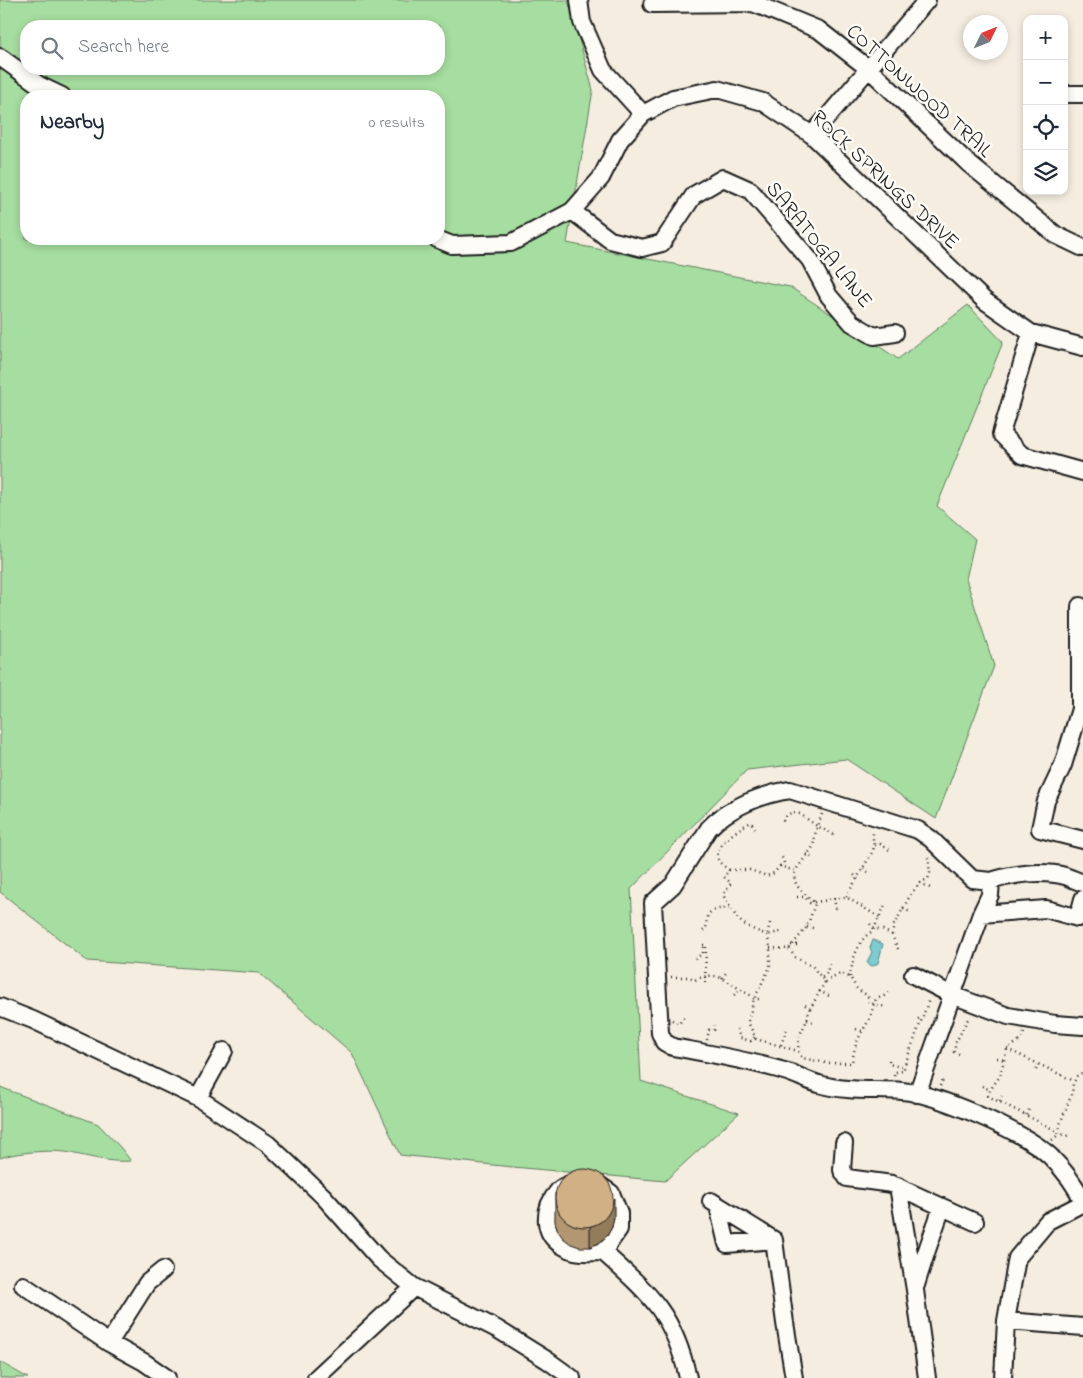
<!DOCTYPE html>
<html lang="en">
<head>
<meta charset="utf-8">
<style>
	:root { --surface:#fff; --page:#f2f2f3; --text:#1f2937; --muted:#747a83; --line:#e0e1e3 }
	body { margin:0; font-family:"Indie Flower",sans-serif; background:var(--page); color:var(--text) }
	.controls { position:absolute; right:15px; top:15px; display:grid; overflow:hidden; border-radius:10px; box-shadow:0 2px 8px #0003 }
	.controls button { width:45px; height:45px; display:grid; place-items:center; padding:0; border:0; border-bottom:1px solid var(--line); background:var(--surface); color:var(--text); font:25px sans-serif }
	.compass { position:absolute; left:963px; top:15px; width:45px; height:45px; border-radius:50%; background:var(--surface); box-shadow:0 2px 8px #0003; rotate:47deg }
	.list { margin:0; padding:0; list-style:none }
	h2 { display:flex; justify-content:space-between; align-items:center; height:65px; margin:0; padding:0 20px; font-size:21px }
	h2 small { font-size:16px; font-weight:400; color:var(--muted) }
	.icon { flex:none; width:28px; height:28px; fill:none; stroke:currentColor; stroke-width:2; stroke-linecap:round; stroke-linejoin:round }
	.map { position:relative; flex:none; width:1083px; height:1378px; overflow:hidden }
	.search { position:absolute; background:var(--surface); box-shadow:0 2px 8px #0003; left:20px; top:20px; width:425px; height:55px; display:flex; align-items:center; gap:12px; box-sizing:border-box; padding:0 18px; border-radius:20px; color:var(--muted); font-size:19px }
	.panel { position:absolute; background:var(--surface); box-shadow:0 2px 8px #0003; left:20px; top:90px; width:425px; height:155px; border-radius:20px }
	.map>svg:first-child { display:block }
</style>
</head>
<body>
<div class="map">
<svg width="1083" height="1378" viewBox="0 0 1083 1378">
	<rect width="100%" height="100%" fill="#f4ede0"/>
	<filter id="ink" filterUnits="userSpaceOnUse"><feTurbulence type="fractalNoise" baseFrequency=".02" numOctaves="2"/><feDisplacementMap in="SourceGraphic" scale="10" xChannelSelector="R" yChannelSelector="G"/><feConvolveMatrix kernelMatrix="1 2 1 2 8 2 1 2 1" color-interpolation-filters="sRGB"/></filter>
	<g filter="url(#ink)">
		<path fill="#a6dda0" stroke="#617c5e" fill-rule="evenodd" d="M0,0H568L593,90L567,243L790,287L898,359L968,305L1003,342L937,506L975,539L966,579L994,666L936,819L846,759L747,770L631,889L641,1081L739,1113L665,1181L502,1166L400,1155L352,1053L259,973L87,961L0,892ZM26,26H439V69H26ZM26,96H439V239H26Z
			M0,1087L98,1124L120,1147L131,1161C108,1163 88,1156 65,1152C47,1150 17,1152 0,1158Z
			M0,1362L28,1378H0Z"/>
		<path fill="#7bccd2" stroke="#558689" d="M873,940L883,944L878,963L873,966L869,965L867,962L872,952L870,948Z"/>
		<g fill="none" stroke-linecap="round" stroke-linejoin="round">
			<g stroke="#1c1c1c" stroke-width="20">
				<path id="minor" d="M579,0L582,22L603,70L643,114
					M652,4L753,3L819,30L869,69L969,164L1056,235L1083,248
					M0,57L39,85L62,96
					M1064,94H1083
					M812,135L927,0
					M572,211L610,240L642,248L662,243L694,195L723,178L750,190L810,260L829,296L852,323L874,336L895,333
					M437,239L452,245L511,243L572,211L601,178L620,140L643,114L673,98L717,89L763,102L812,135L985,301L1031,333L1083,347
					M1031,333L1001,434L1022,455L1083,472
					M1080,606V709L1063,765L1046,801L1040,829L1083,840
					M991,881C1012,874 1042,870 1065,876C1071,878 1077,881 1083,883
					M981,914L1046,909L1078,918L1083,899
					M913,975L952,995L1008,1016L1055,1024L1083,1026
					M0,1007L33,1020L198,1098L268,1144L323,1196L379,1259L414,1287L497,1329L547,1360L572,1378
					M917,1094L981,914L990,895L991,881L972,879L931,839L918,830L790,790C763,794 729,807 709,828L673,885L653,903L660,1033L664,1042L673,1047C710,1054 748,1060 784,1071C796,1074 807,1081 819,1084C846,1092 875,1089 902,1091C937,1094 1025,1132 1050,1156C1063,1169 1076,1185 1083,1202
					M198,1098L224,1051
					M844,1143L842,1170L847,1178L892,1184L975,1222
					M572,1183C568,1185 561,1187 558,1191C543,1208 541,1235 565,1247C576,1254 590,1252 603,1252C650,1294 674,1314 688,1378
					M598,1184L611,1193L619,1213V1229L603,1252
					M898,1186L915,1290L927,1378
					M711,1201L774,1240L785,1323L794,1378
					M718,1206L727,1244L774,1240
					M23,1285L109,1343L144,1362L167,1378
					M916,1285L927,1250L942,1207
					M1006,1321L1083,1327
					M109,1343L147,1283L163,1270
					M316,1378L414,1287
					M1003,1378L1006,1321L1017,1258L1048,1221L1083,1203"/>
			</g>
			<path stroke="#1c1c1c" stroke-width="2.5" stroke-dasharray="1 4" stroke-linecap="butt" d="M822,814L816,830L813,847L795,871L780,866L774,873L767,876L750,870H729L724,877L731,883L723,895C739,922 737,923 767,935L770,946V967L754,999L748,1022L756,1039L798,1051L802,1058L827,1063H852C855,1043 858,1038 868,1022C872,1015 872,1007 876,999L884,996L889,992
				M783,821L787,815L793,812L800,814L817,826L834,835
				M875,845L880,844L891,851
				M806,854L813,858
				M780,866L784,863L783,859L781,856
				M863,869L868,872
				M729,870C725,867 719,863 718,859C713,845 741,827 751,822L755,828
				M854,875L858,879
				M920,883L930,888
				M797,897H805L810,903L846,897L879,917
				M846,897L873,851C875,843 871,838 874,830
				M834,898L836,909
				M903,909L910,912
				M770,923L767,935L784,931
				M870,924L874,929L883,930L892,935
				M807,927L813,928
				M703,931L706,928C707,925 706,922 707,919C708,908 721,909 729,908
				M703,945H706L705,986
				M791,945H799
				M770,948L789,949L807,927L815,904C806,892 791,888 795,871
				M789,949L795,957L813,967L825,982L809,1011L807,1020L799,1037L798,1051
				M898,949L892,935L894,925L911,894L921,882L928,879L930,873L928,857
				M695,959L703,953V945
				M671,977H690L695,980C715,970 723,979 740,989C745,993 750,994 754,999H762
				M822,977L827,973L829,964
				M850,977C852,961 858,938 873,931L885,905
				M722,978L728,970
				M825,982L840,974L850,977L857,989L868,996L869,1003L886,1007
				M819,991L831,997
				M734,995L740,990
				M805,1005L810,1009
				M918,1019L923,1016
				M672,1020L679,1024L685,1015
				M807,1020L815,1023
				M737,1029L740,1038L751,1041L755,1037
				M856,1029L862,1031
				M1024,1033L1022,1039L1007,1049L1000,1076L990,1090L988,1096L1057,1131L1059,1134L1070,1136
				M707,1040L709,1030H714V1025
				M781,1045L787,1028
				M1007,1049L1074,1081
				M959,1054L954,1052L956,1042L969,1017
				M997,1058L1004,1060
				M889,1060L890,1064C895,1066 899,1067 904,1064
				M1036,1070L1038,1065
				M894,1076L895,1072L903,1071C911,1046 921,1023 929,999
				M940,1086L944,1077
				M982,1086L990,1090
				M1000,1101L1002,1096
				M1026,1115L1029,1110
				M1052,1140L1059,1134L1060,1124L1072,1093L1073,1084L1077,1076L1083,1072"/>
			<use href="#minor" stroke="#fdfcf7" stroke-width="16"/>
		</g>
		<path fill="#b39772" stroke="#1c1c1c" d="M555,1193L614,1217L612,1227L607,1236L599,1243L590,1247H580L571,1244L563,1238L558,1231L555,1222Z"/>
		<path fill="#927b5c" stroke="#1c1c1c" d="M614,1198V1217L612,1227L607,1236L599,1243L590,1247V1227Z"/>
		<path fill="#d0b084" stroke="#1c1c1c" d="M555 1198a29 29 0 1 1 58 0a29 29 0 1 1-58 0Z"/>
	</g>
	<g text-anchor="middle" stroke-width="5" stroke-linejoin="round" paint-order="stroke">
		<g font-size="21" fill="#1c1c1c" stroke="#fdfcf7">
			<text transform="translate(920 90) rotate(42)" y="7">COTTONWOOD TRAIL</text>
			<text transform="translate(886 179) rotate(43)" y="7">ROCK SPRINGS DRIVE</text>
			<text transform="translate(820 244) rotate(51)" y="7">SARATOGA LANE</text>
		</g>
	</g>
</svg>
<div class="controls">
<button>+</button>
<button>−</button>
<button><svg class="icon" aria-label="locate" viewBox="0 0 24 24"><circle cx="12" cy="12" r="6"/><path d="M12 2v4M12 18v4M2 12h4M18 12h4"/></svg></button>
<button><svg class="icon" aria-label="layers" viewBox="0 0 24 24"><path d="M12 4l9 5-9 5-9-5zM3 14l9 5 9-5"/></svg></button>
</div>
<svg class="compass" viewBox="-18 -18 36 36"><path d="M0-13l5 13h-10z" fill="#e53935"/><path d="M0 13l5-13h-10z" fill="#747a83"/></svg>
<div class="search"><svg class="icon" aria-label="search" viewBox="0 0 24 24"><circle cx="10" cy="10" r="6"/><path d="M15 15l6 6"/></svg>Search here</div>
<section class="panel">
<h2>Nearby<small>0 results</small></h2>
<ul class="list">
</ul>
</section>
</div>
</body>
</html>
